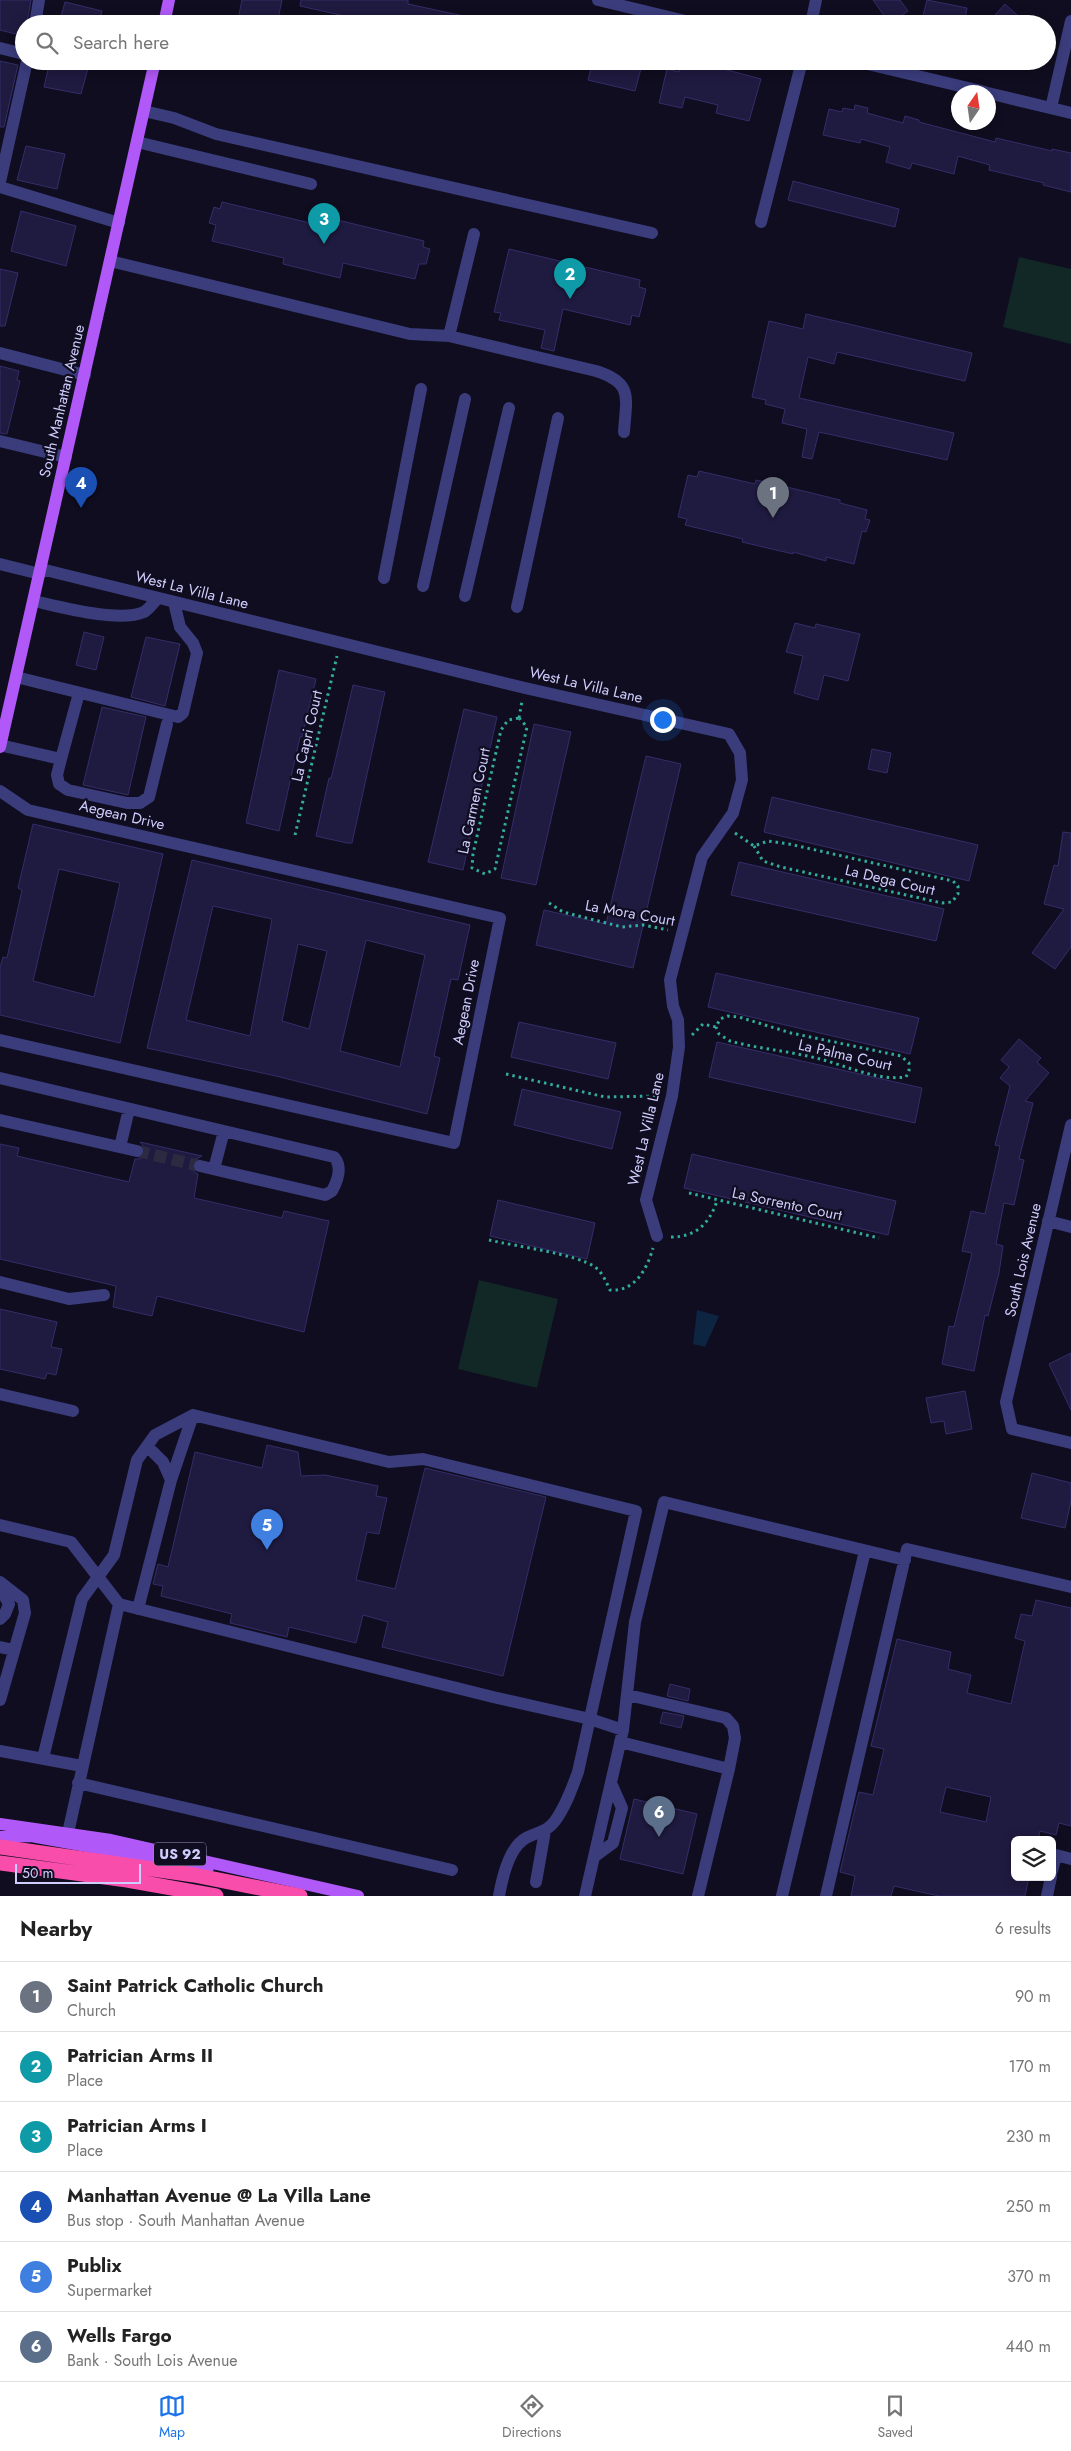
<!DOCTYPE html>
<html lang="en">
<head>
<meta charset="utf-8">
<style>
	:root { --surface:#fff; --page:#f6f6f6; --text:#222; --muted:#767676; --line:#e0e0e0; --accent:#1a73e8 }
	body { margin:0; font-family:Jost,sans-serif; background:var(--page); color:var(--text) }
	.controls { position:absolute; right:15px; bottom:15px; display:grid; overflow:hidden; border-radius:8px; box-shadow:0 2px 12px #0003 }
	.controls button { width:45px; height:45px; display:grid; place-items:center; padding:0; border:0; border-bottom:1px solid var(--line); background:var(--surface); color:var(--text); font:25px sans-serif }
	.compass { position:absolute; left:951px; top:85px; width:45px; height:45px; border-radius:50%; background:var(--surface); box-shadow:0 2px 12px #0003; rotate:13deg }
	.scale { position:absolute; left:15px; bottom:12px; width:126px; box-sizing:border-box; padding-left:5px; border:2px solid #cfcdfd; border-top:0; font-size:14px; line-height:18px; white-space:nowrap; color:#cfcdfd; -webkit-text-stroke:4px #0f0d1f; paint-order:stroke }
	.you { position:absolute; left:662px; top:719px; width:18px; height:18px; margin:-12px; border:4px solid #fff; border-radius:50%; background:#1a73e8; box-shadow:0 0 0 8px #1a73e833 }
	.badge { display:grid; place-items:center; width:32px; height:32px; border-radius:50%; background:var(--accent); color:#fff; font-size:16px; font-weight:700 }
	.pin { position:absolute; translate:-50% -41px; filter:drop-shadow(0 1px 2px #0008) }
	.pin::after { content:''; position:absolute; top:26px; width:18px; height:15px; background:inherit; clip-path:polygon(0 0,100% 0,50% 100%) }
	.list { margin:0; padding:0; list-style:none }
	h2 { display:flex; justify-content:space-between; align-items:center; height:65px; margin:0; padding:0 20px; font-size:21px }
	h2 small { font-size:16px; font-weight:400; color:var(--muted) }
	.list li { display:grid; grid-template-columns:32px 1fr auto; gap:15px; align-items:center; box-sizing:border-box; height:70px; padding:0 20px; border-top:1px solid var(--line) }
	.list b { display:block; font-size:19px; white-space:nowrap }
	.list p { margin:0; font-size:16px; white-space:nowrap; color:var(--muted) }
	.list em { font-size:16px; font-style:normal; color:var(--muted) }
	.icon { flex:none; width:28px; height:28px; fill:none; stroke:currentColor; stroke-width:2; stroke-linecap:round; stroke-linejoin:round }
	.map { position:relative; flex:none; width:1071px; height:1896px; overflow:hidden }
	.search { position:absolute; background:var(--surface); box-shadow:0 2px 12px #0003; left:15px; right:15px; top:15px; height:55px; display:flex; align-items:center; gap:12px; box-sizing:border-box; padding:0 18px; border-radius:28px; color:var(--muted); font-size:19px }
	.sheet { height:485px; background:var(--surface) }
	nav { display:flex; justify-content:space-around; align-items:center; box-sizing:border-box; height:70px; border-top:1px solid var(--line); background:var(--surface); font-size:14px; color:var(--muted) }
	nav a { display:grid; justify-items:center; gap:2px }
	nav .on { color:var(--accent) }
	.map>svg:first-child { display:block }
</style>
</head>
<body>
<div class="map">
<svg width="1071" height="1896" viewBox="0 0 1071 1896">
	<rect width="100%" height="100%" fill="#0f0d1f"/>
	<path fill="#112826" d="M1019,257L1071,269V344L1003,327Z
		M479,1280L558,1299L537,1388L458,1369Z"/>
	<path fill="#0e2542" d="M697,1310L719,1316L705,1347L693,1344Z"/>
	<path fill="#1f1a3f" stroke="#352d6a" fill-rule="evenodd" d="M0,0H31L27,24H24V36L0,30Z
		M242,0H282L277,24H237Z
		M301,0H408V4L473,18L472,24H348L349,17L300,6Z
		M873,0H900L908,11L890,24Z
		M927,0L967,8L964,24H921Z
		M65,2L102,11L99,24H59Z
		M1005,4L1027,24H987Z
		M0,61L18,65L4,127H0Z
		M50,61H90L81,94L44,87Z
		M593,61H643L635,91L588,80Z
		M682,61L716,67L761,79L749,121L716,113L718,105L685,97L682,108L659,103L667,69L679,72Z
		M855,105L868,108L867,113L903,123L905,116L919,120V122L995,142L996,138L1052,151V149L1071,153V192L1043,185L1044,183L989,170L990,165L958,156L954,174L912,163L910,169L886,162L890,147L861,139L860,143L823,135L829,109L842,112L843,108L854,110Z
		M26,146L65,154L57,189L17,180Z
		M793,181L899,209L895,227L788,200Z
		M222,202L310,223L313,214L424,241L423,247L430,249L426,264H419L415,279L343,263L340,278L283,264L284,258L212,241L216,225L209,223L214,207L220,209Z
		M21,211L76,226L66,266L11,251Z
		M509,249L640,280L639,287L646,289L639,317L632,315L630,325L563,309L554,351L541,348L545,330L499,320L501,313L494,312Z
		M0,269L18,273L5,326H0Z
		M806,314L972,353L965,381L837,352L834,364L808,357L799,398L954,433L947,460L819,432L812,459L802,457L807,429L782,423L785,409L765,404L766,400L752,397L769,321L803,329Z
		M0,366L19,371L17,380L20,381L7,434L0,433Z
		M699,471L755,484L756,480L791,488L840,500V503L867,510L865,519L870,520L866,532L862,531L854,564L826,557V561L793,552V554L742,542L743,539L685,525L687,519L678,517L688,475L697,477Z
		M795,623L815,628L816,624L860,634L848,681L824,675L818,700L794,693L803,656L786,652Z
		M84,632L104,637L96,670L76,665Z
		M146,637L180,644L165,706L131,697Z
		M279,670L316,679L302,737H300L279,831L246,823Z
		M353,685L385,692L352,843H347L316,836L329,778L331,779Z
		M102,707L146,717L128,795L83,785Z
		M464,709L497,717L463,870L428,862Z
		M534,724L571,732L536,885L501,878Z
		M872,749L891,753L887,773L868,769Z
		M646,756L681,764L633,968L536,945L544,910L606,924Z
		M772,797L978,845L969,881L764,832Z
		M33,824L163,854L120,1043L0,1015V968L3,957L7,958L22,890L18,888ZM59,869L120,883L94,997L33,981Z
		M1063,832L1071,833V947L1055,969L1032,953L1064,909L1044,904L1054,865L1058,866Z
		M192,860L470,925L458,980L451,979L434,1056L440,1058L427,1114L276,1076L147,1048ZM213,906L272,919L250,1036L186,1020ZM366,940L425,955L400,1067L340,1051ZM298,944L327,951L309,1029L282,1021Z
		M739,862L944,909L936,941L731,895Z
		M716,973L919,1018L910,1054L708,1007Z
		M519,1022L616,1043L608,1079L511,1057Z
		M1019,1039L1041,1058L1037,1062L1049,1073L1025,1101L1033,1103L1019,1159L1024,1160L1014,1205L1004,1203L996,1244L1003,1246L999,1273L988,1316L985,1315L974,1371L942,1364L949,1326L954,1327L972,1253L962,1251L971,1211L985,1214L1000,1146L995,1145L1010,1086L1000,1078L1009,1067L1001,1060Z
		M717,1042L922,1088L915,1123L709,1077Z
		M522,1089L621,1112L612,1149L514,1125Z
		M140,1142L202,1156L194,1160L192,1165L194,1172L198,1174L194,1198L282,1218L284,1211L329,1221L304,1332L157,1296L152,1316L113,1307L116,1286L0,1259V1144L19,1148L17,1156L129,1182L135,1159H140L145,1153V1148Z
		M692,1154L896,1201L888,1235L684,1188Z
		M498,1200L595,1223L587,1259L490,1236Z
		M0,1309L57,1322L51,1347L62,1349L56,1375L47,1373L45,1379L0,1369Z
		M1071,1353V1410L1049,1364Z
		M965,1391L972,1429L946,1434L944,1421L931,1423L926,1398Z
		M267,1445L298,1452L301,1476L325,1475L378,1486L376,1496L387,1498L379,1534L367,1532L356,1580L395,1589L425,1468L546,1497L503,1676L382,1647L388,1622L363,1615L356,1643L289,1627L287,1637L230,1623L232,1614L161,1596L163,1586L153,1584L158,1564L168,1567L195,1452L262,1468Z
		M1032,1473L1071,1483V1501L1065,1528L1021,1518Z
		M1036,1600L1071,1608V1826L1059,1823L1056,1835L1040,1831L1038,1840H1015V1877H1029L1025,1896H939L894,1886L891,1896H851L855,1876L840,1872L859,1792L873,1795L884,1749L871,1746L897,1639L951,1652L948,1669L971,1675L967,1693L1011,1704L1025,1641L1015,1638L1021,1614L1032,1616ZM946,1787L991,1797L986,1822L940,1812Z
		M670,1684L690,1689L688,1701L667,1696Z
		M663,1712L684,1716L681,1728L660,1723Z
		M634,1799L697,1814L683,1874L620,1859Z"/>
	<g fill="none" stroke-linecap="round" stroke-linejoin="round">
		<path stroke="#2c2a40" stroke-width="12" stroke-dasharray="12 6" stroke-linecap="butt" d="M137,1151L200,1166"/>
		<path stroke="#32ac9b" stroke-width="3" stroke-dasharray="2.5 4" stroke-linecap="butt" d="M519,718L527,727L495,869L485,874L472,868L473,854L501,730L508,720Z
			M519,718L522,701
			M735,833L754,846L768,841L789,844L953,881L958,886V894L952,902L942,903L781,867L763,861L754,846
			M295,835L337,656
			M549,903L563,912L622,927L643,925L668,930
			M692,1035L703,1024L716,1027L720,1019L728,1016L739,1017L791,1033L901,1056L909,1063V1071L906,1077C877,1081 847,1066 820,1059C790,1051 759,1049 730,1041L719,1034L716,1027
			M506,1074L605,1097L659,1096
			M689,1193L879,1238
			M671,1237C696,1237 709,1224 717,1201
			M489,1240C514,1246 577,1254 595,1267C603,1273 606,1282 610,1290C635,1292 647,1269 653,1248"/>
		<path stroke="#3a3c7c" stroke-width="12" d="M598,0L698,24
			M35,24L39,0
			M811,24L816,0
			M0,48L24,54
			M855,61L985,92
			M988,93L1071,113
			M1051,108L1071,21
			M144,111L174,118L216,134L652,233
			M137,142L311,184
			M0,182L27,61
			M0,187L119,223
			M761,222L802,61
			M110,261L410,334L449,336L596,371C634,383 626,398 624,432
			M449,336L474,234
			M0,353L85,375
			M0,441L66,457
			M0,564L40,574
			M41,569L525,688L729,734L740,753L742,780L733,813L702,857L670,980L673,1006L678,1020L679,1047L672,1096L646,1200L657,1236
			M384,578L421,389
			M423,586L465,399
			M465,596L509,408
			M34,601C61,607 119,623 144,612C149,609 154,602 158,598
			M517,607L558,418
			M16,677L178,717L183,713L197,653L193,643L180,627L174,602
			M0,745L61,759L79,693
			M61,759L57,775L59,784L68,790L127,803H140L149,797L167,724
			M0,791L28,810L500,918L454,1143L0,1040
			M0,1078L334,1157C343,1167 338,1180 332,1191L325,1195L200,1166
			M0,1120L137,1151
			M1071,1125L1006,1402L1012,1429L1071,1443
			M120,1147L129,1109
			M214,1169L224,1131
			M1048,1221L1071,1227
			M0,1282L69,1299L104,1295
			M0,1394L73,1411
			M147,1446L163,1462L171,1480
			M0,1525L71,1542L119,1604L493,1697L590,1719L623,1730
			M0,1582L23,1600L25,1613L0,1700
			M0,1588L9,1604L5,1614L0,1619
			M138,1609L171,1480L193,1415
			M0,1647L14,1650
			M628,1695L726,1718L733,1726L735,1738L729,1769L698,1896
			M620,1742L729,1769
			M0,1751L82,1766
			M43,1758L82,1599L114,1555L137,1460L155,1435L193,1415L389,1462L423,1459L636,1511L578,1772C572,1788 566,1806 555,1821C547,1832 537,1832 526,1838C509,1847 502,1879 499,1896
			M78,1783L452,1870
			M68,1833L119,1604
			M594,1857L613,1843L622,1808L611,1783
			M1052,1871L1056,1855L1071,1859
			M536,1882L545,1831
			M585,1896L623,1730L635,1622L664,1502L905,1560
			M782,1896L865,1551
			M826,1896L907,1549L1071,1587
			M1047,1896L1051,1877"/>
		<path stroke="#b159f8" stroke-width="12" d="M164,24L169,0
			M0,747L155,61
			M0,1824L111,1840L358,1896
			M0,1837L31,1836L208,1868"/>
		<path stroke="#f84dab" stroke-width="15" d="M0,1847L194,1875L300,1896
			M0,1863L127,1880L216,1896"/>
	</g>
	<g text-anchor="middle" stroke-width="4.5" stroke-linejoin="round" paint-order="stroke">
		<rect fill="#0f0d1f" stroke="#9593ba" stroke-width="1" x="154" y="1842.5" width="52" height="23" rx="4"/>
		<g font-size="14" font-weight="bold" fill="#cfcdfd">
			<text x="180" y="1859">US 92</text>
		</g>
		<g font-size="15" fill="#cfcdfd" stroke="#0f0d1f">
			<text transform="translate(62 401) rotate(-77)" y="5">South Manhattan Avenue</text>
			<text transform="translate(192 590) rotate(14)" y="5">West La Villa Lane</text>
			<text transform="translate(586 685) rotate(13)" y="5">West La Villa Lane</text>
			<text transform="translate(307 736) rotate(-77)" y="5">La Capri Court</text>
			<text transform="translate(474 801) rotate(-78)" y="5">La Carmen Court</text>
			<text transform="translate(122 815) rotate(13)" y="5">Aegean Drive</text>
			<text transform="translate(890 880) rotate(13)" y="5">La Dega Court</text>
			<text transform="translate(630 913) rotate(10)" y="5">La Mora Court</text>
			<text transform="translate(466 1002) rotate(-79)" y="5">Aegean Drive</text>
			<text transform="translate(845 1055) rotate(13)" y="5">La Palma Court</text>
			<text transform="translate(646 1129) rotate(-77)" y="5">West La Villa Lane</text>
			<text transform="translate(787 1204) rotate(12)" y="5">La Sorrento Court</text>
			<text transform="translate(1023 1260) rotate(-77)" y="5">South Lois Avenue</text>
		</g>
	</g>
</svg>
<div class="controls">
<button><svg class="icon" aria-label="layers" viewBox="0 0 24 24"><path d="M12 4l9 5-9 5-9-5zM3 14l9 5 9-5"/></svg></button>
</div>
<svg class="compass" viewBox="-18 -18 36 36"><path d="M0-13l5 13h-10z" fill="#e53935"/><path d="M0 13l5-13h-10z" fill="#767676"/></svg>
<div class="scale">50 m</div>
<div class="you"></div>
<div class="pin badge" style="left:773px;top:518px;background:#6b7280">1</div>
<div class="pin badge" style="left:570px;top:299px;background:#0f9aa8">2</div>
<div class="pin badge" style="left:324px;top:244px;background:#0f9aa8">3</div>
<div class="pin badge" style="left:81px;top:508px;background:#1a4fb4">4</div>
<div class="pin badge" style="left:267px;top:1550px;background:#3f7fe0">5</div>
<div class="pin badge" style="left:659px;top:1837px;background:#5c6f8a">6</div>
<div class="search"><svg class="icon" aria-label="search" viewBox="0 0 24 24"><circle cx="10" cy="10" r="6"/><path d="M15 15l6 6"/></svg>Search here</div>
</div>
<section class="sheet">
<h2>Nearby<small>6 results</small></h2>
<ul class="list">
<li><span class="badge" style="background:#6b7280">1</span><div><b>Saint Patrick Catholic Church</b><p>Church</p></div><em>90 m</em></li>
<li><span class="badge" style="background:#0f9aa8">2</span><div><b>Patrician Arms II</b><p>Place</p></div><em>170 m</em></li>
<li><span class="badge" style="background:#0f9aa8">3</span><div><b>Patrician Arms I</b><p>Place</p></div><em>230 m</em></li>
<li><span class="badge" style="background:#1a4fb4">4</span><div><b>Manhattan Avenue @ La Villa Lane</b><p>Bus stop · South Manhattan Avenue</p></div><em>250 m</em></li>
<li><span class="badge" style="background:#3f7fe0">5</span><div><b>Publix</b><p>Supermarket</p></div><em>370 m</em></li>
<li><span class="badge" style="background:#5c6f8a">6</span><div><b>Wells Fargo</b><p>Bank · South Lois Avenue</p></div><em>440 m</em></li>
</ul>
</section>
<nav>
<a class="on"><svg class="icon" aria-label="map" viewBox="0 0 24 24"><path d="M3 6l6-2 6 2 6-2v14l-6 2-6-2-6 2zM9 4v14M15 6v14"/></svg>Map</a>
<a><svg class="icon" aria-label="directions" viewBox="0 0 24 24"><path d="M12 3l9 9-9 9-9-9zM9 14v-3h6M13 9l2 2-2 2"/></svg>Directions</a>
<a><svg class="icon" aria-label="saved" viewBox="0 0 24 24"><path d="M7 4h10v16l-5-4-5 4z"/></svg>Saved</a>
</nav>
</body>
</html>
